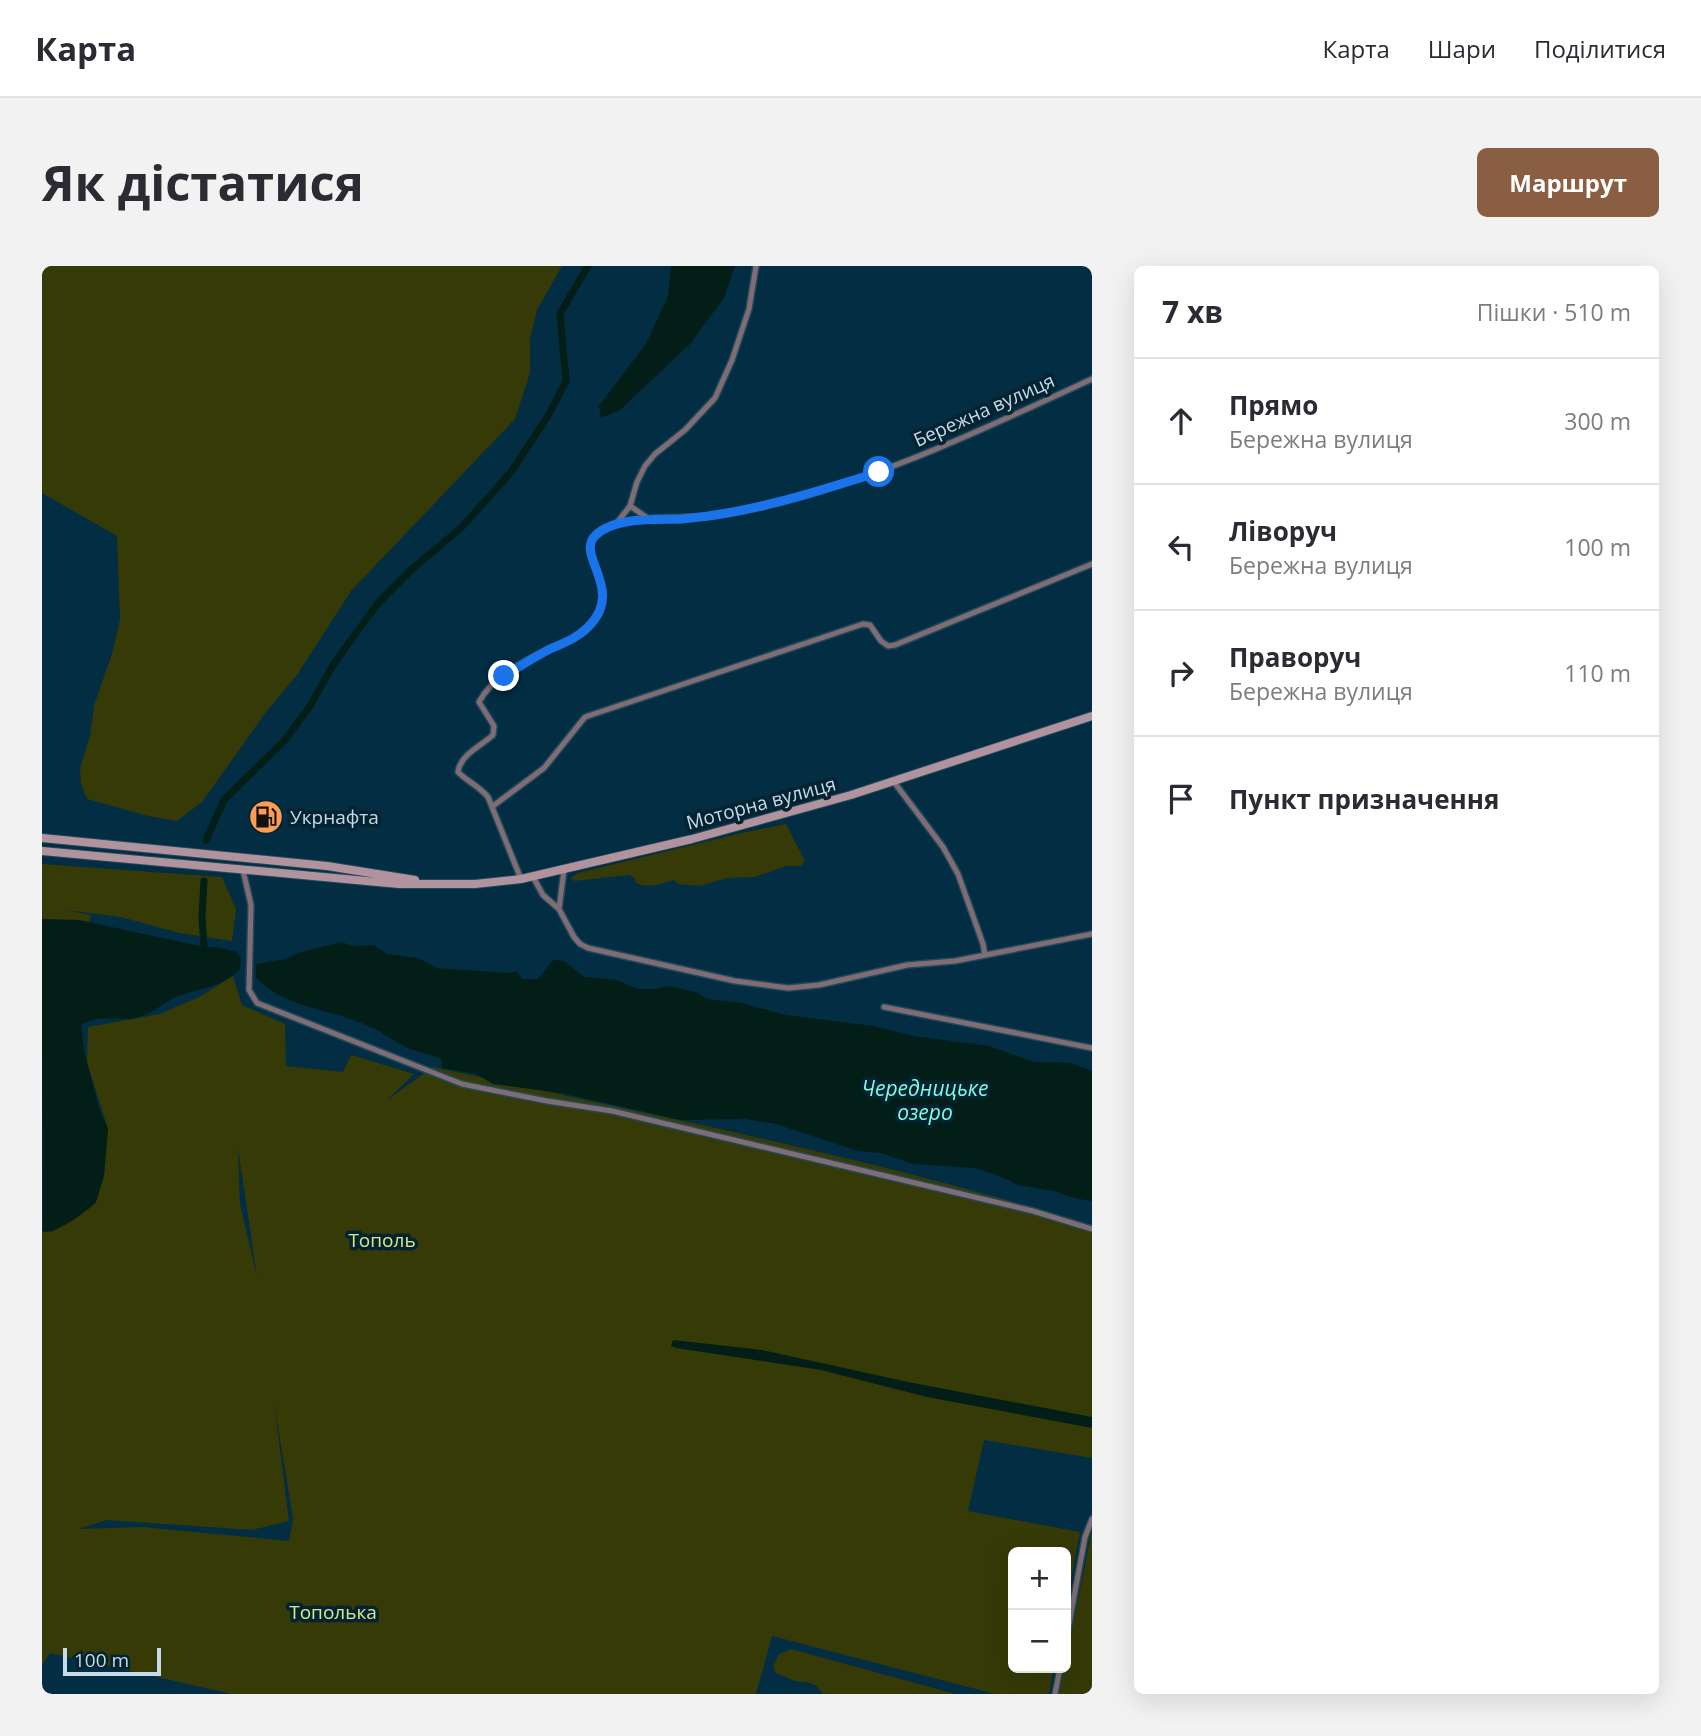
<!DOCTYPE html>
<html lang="uk">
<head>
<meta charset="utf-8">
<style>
	:root { --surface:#fff; --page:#f2f2f3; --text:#2b2b33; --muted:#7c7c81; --line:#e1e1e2; --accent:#8a5e42 }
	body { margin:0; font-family:"Open Sans",sans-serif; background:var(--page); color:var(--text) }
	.controls { position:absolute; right:21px; bottom:21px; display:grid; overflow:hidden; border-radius:10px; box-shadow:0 7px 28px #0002 }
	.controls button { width:63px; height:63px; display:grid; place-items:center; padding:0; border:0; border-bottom:2px solid var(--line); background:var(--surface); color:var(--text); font:35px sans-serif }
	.scale { position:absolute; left:21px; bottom:18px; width:98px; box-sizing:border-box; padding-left:7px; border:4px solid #c6dbe8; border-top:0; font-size:19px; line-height:24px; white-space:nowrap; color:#c6dbe8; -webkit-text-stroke:5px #042332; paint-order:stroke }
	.stop { position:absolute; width:21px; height:21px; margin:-16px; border:5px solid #1a73e8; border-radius:50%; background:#fff }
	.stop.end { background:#1a73e8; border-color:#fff; box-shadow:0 2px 7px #0008 }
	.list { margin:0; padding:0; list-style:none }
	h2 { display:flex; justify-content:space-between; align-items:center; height:91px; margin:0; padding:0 28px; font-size:30px }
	h2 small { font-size:23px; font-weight:400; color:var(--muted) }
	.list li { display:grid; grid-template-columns:46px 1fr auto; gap:21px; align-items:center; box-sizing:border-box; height:126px; padding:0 28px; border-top:2px solid var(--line) }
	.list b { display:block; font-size:26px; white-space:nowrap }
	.list p { margin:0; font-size:23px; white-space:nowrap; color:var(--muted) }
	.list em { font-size:23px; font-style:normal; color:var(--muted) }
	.icon { flex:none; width:38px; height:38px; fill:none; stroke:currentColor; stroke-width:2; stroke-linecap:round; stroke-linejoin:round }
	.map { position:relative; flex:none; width:1050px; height:1428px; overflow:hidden; border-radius:10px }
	header { display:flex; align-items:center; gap:42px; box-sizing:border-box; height:98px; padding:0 35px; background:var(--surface); border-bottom:2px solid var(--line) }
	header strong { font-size:33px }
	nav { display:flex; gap:38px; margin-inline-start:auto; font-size:24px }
	.intro { display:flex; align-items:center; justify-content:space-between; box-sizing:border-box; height:168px; padding:0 42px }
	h1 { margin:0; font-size:49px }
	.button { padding:18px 32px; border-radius:10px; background:var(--accent); color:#fff; font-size:24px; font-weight:700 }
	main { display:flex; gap:42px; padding:0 42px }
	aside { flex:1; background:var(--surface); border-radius:10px; box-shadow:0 7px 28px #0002 }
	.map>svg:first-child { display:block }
</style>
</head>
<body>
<header>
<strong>Карта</strong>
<nav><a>Карта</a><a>Шари</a><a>Поділитися</a></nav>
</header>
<div class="intro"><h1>Як дістатися</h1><a class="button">Маршрут</a></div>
<main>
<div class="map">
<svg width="1050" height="1428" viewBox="0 0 1050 1428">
	<rect width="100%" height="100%" fill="#022d42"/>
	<path fill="#353a07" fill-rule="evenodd" d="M0,0H520L495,44L488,74V107L473,153L309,325L255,409L224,446L160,536L135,555L106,550L45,533L39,518L38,502L48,470L52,439L70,388L78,353L75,270L0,227Z
		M744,558L763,595L759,600H744L713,611L685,612L658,620L636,618L632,614C618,618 607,623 594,617L592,611L586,609L532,615L529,612L536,607L699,567Z
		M0,598L180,611L194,643L190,675L137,667L79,651L23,644L49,649L47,656L0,653Z
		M191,710L200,739L243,758L244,800L301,806L309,789L372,808L345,834L391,801C611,849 834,892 1050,959V1192L942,1174L926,1245L1038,1266L1024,1340V1286H971V1402H1012L1007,1428H953L730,1370L714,1428H190L8,1387L0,1399V965L66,863L45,797L46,761L118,748L159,730ZM196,882L215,1011L198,938ZM232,1136L251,1253L247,1275L100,1261L36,1263L65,1254L210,1264L247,1255Z
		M1050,1264V1428H1017Z
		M749,1383L913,1428H781C770,1412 766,1419 750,1414C745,1412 739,1409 734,1407L731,1400L737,1388Z"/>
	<path fill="#021e17" d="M629,0H693L682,32L648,78L578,144L559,152L557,140L604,78L626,30Z
		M0,653L37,654L162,681H173L195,686L199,693L198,703C173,727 154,720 128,734C116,741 107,749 94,752C75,755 56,748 39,759L42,784L57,842L66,863L62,910L54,936L49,941L30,955L11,965L1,966Z
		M299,676L311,680L332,679L345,688L376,692L395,702L466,707L475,705L480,713H496L511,694L522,695L542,711L574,714L596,723H614L627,720L654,726L665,733L699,737L744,749L831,760L871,770L947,780L992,796L1028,797L1050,805V935L1032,932L1012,925L976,919L962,912L934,902L871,898L839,887L816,885L734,858L703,853L638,854L520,827L451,818L434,808L400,802L399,793C388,788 375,786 364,781C352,775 342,767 331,762C293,743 243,743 214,712V698L243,693L256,687Z
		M631,1074L720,1084L866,1116L1050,1151V1162L885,1131L779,1104L634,1082L629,1080Z"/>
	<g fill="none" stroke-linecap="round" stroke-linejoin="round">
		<path stroke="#021e17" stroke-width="7" d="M164,574L182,534L243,474L268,440L291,399L336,337L370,303L419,262L469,206L506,150L524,115L518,48L546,0
			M162,681L160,651L162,615"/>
		<g stroke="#21495d" stroke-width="8">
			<path id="street" d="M588,240L607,253
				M574,258L588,240L595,216L603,200L613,188L643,164L673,132L690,94L707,43L714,0
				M852,516L901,581L916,608L941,678L943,689
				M451,540L502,502L543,451L821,358L828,359L839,375L846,380L853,379L1050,298
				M201,604L209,639L207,724L215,737L420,818L505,835L570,845L991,945L1050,963
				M491,611L501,629L517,643L532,671L538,678L546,682L693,715L746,722L777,719L865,699L913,695L1050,668
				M479,613L446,531C437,520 426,516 416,506C418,489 439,480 451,469L452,460L437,436C450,411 482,395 508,383C521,377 534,373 545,363C586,324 529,286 556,266C584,247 638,253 671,250C695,247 721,241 744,235C850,207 951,159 1050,113
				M517,643L522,604
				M842,741L1050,782
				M1024,1375L1043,1271L1050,1253
				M1013,1428L1018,1402"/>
		</g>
		<g stroke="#21495d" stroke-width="10">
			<path id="secondary" d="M0,572L285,600L373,614
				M0,585L357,618H433L479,613L650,573L809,529L1050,450"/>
		</g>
		<use href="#street" stroke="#806d73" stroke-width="5"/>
		<use href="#secondary" stroke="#b1939d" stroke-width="8"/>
	</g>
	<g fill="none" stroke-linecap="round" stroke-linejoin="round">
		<path stroke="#1a73e8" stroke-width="9" d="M462,410C477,401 492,391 508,383C521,377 534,373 545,362C585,324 533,290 553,270C572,250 616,254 640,253C709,247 773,226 837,206"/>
	</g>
	<defs>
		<g id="fuel-disc" transform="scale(1.75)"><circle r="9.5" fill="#fd9d55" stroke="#042332"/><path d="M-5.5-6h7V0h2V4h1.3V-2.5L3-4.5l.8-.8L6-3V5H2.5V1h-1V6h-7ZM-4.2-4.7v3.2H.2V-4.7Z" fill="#111"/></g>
	</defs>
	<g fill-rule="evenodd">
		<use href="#fuel-disc" x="224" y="551"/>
	</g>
	<g text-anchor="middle" stroke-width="7" stroke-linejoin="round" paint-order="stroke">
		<g font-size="19" fill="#c6dbe8" stroke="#042332">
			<text transform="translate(942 144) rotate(-24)" y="7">Бережна вулиця</text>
			<text transform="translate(719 537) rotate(-15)" y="7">Моторна вулиця</text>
		</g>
		<g font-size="19" fill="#c6dbe8" stroke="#042332" text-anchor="start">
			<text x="248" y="558">Укрнафта</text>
		</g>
		<g font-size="19" fill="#dbe887" stroke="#042332">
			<text x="340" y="981">Тополь</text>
			<text x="291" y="1353">Тополька</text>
		</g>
		<g font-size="21" font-style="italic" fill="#7efdde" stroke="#042332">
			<text x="883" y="830">Чередницьке<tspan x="883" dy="24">озеро</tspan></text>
		</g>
	</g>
</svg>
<div class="controls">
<button>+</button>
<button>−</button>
</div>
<div class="scale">100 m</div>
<div class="stop" style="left:837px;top:206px"></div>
<div class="stop end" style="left:462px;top:410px"></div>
</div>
<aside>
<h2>7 хв<small>Пішки · 510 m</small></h2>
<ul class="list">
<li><svg class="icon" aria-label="ahead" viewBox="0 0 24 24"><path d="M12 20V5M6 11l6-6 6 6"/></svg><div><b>Прямо</b><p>Бережна вулиця</p></div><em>300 m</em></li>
<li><svg class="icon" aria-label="left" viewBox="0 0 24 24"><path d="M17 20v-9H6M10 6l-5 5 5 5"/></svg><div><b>Ліворуч</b><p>Бережна вулиця</p></div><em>100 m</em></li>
<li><svg class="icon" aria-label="right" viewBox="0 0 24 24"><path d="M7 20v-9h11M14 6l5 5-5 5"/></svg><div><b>Праворуч</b><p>Бережна вулиця</p></div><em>110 m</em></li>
<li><svg class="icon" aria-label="arrive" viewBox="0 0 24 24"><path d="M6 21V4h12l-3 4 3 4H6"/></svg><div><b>Пункт призначення</b></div></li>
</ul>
</aside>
</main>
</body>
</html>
